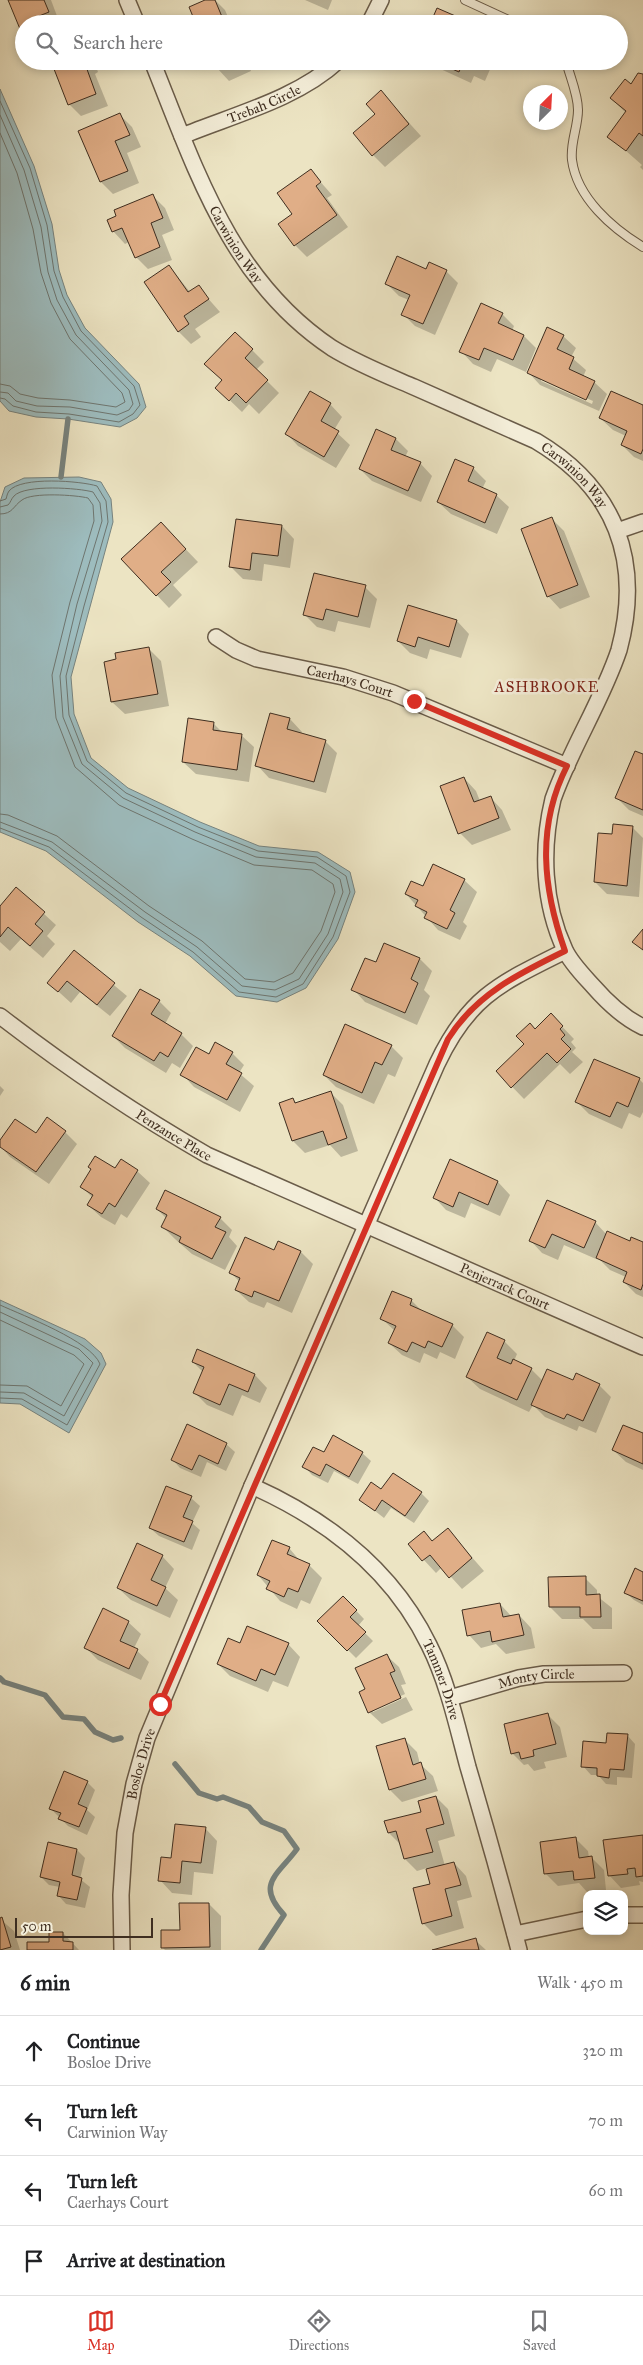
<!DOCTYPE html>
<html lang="en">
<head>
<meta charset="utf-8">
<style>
	:root { --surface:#fff; --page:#f2f2f2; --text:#202124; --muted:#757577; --line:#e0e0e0; --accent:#d93025 }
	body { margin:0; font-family:"IM FELL Great Primer",serif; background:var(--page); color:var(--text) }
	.controls { position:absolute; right:15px; bottom:15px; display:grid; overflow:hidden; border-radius:10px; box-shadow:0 2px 8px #0003 }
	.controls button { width:45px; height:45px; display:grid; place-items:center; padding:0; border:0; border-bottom:1px solid var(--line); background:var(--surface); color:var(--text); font:25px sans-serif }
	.compass { position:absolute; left:523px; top:85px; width:45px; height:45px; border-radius:50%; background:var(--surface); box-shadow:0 2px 8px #0003; rotate:24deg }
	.scale { position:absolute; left:15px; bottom:12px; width:138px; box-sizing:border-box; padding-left:5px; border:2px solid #3f2e20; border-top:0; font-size:14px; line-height:18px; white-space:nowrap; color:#3f2e20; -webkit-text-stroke:4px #f3edd8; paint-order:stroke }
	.stop { position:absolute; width:15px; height:15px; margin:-11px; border:4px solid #d93025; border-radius:50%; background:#fff }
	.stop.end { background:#d93025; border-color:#fff; box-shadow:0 1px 5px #0008 }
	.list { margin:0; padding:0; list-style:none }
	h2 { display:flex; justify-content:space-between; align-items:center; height:65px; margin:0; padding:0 20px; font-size:21px }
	h2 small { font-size:16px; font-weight:400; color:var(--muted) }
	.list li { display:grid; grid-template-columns:32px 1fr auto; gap:15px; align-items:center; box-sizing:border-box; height:70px; padding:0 20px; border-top:1px solid var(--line) }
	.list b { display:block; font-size:19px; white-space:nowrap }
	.list p { margin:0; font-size:16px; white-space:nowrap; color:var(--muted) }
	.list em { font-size:16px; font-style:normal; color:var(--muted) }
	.icon { flex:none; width:28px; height:28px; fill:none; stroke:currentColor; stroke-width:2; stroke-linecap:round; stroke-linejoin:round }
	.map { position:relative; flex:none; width:643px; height:1950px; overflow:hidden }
	.search { position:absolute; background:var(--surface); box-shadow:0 2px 8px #0003; left:15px; right:15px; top:15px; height:55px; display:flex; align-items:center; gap:12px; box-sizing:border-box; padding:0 18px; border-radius:28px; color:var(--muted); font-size:19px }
	.sheet { height:345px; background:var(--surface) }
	nav { display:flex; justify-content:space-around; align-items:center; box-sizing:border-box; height:70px; border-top:1px solid var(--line); background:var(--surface); font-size:14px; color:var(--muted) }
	nav a { display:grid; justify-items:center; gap:2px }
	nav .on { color:var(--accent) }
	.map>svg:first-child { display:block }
</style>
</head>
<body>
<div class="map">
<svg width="643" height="1950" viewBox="0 0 643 1950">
	<rect width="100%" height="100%" fill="#ece4c3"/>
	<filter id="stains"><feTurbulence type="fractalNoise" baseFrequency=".004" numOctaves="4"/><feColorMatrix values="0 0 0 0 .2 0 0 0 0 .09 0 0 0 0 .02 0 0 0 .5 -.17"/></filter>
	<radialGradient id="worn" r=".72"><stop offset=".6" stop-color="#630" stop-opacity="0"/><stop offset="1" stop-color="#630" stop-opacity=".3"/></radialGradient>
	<path fill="#9dbcbe" stroke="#77837f" d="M0,89L34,166L52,224L59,270L67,295L85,328L139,384L146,407L137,418L120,427L68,419L36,417L9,411L0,401Z
		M79,477L101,482L111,499L113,522L71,677L74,714L91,758L128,788L200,822L259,846L318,852L350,872L355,892L338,939L306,988L277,1002L236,996L190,956L138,922L46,851L0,832V502L5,487L24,478Z
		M0,1300L85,1339L101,1353L106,1364L69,1433L20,1404L0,1403Z"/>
	<path fill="#0003" fill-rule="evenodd" d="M9,0H51L60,24H24V31Z
		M208,0H215L225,10L231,24H198Z
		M305,0H332L328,10Z
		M63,61H94L98,72L95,74L108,106L81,116L69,104Z
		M214,61H247L251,71L229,81L217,68Z
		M423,61H486L491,67L485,81L474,76L471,83Z
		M643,76V170L640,167L642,165L609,136L626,113L611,98Z
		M381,92L421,136L385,167L373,155Z
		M120,115L132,127L141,147L127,153L139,183L113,194L101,182L80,131Z
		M311,171L332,195L327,198L348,227L307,257L295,245L294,214Z
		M153,196L165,208L174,230L162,235L172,260L148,269L136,257L129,242L125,244L113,231Z
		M169,266L190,292L198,287L220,312L195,329L201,337L191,344L179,332L146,282Z
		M426,270L446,271L458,283L435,335L415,326L403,314L409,300L399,296L387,284Z
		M502,314L514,326L512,331L524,336L536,348L526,372L497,359L491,372L473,364L461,351Z
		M563,336L576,348L571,357L586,370L583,377L594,382L607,394L599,411L540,385L528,372ZM541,378L593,401L592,404L541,381Z
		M252,350L264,362L256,370L279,393L259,414L249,404L242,412L217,388Z
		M330,404L342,417L334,430L350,445L336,468L298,446L286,433Z
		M643,407V461L634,457L622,445L626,436L613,430L600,418Z
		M377,431L396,439L408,451L405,457L420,463L432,476L421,502L372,481L360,469Z
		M456,461L474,469L486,481L482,489L496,495L509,507L497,534L451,514L438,502Z
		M552,519L564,531L590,597L560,609L548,596Z
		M282,526L294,539L290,568L264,564L262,581L243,579L231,567Z
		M173,536L198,562L173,585L182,595L169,608L123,559Z
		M365,587L377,599L370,628L338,621L335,632L317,627L305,615Z
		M457,621L469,634L461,658L430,649L427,659L410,653L398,641Z
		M149,649L161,661L169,706L125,714L112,702L118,660Z
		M290,719L302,732L301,734L325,741L337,753L326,793L269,778L257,765Z
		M213,723L223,733L241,735L254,747L249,782L196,774L183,762Z
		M643,755V816L629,810L617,798Z
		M464,778L476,791L480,801L490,797L502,810L511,830L472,845L460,833Z
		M632,827L643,838L639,897L607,894L595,882L613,836Z
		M464,880L477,892L463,922L467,926L460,940L438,930L406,894L423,888Z
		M17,889L56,925L47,936L55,944L43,958L21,939L10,951L0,942V908Z
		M385,944L420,959L432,971L424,990L430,996L417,1025L365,1002L353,989L376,964Z
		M74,952L127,996L110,1016L80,992L71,1003L49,983Z
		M159,1001L171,1013L165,1024L181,1034L193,1046L180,1068L172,1063L166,1073L125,1048L113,1036Z
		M551,1015L574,1039L571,1042L576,1048L572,1052L583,1062L570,1074L560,1064L524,1099L497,1071L525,1044L535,1030Z
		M391,1046L403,1058L395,1077L388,1074L374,1104L336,1087L324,1075Z
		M232,1053L244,1065L239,1073L254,1086L240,1112L194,1087L182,1074L209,1056Z
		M639,1079L643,1083V1112L640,1118L629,1113L622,1129L589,1114L577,1102Z
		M0,1086L4,1090L0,1096Z
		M330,1092L343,1105L358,1151L341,1157L330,1145L305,1153L293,1141L280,1104L293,1099L297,1104Z
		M65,1132L77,1144L49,1184L10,1157L0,1146V1142Z
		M451,1161L498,1182L510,1195L500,1216L471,1203L465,1218L446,1210L434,1197Z
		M115,1170L137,1171L150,1183L127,1218L121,1214L115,1225L101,1217L88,1205L93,1198L82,1187Z
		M548,1201L595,1222L607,1235L630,1242L643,1244V1297L636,1294L624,1282L626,1277L610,1270L597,1257L596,1259L564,1245L558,1260L542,1253L530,1240Z
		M157,1209L220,1218L232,1230L229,1237L237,1246L225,1270L192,1254L175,1239L162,1226L166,1218Z
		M275,1251L301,1252L313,1264L292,1313L267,1302L264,1308L249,1302L236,1290L240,1282L230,1272Z
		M411,1300L423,1312L452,1325L464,1337L455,1359L440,1352L437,1359L424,1353L420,1363L402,1355L389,1343L395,1331L381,1318Z
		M488,1334L505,1342L517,1354L514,1361L531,1369L543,1381L599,1385L611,1397L596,1433L579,1426L577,1431L545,1417L533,1405L529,1412L480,1389L467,1377Z
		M198,1351L255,1375L267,1388L260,1403L242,1395L233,1416L207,1405L194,1392L203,1372L193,1362Z
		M643,1434V1470L626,1462L613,1450Z
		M226,1444L235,1452L226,1471L207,1462L201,1477L180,1468L172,1459Z
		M362,1453L371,1461L358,1484L334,1471L328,1483L312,1475L304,1466L324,1454Z
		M167,1488L191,1498L200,1506L192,1523L200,1530L192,1550L159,1536L150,1528Z
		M382,1491L421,1493L429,1501L414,1523L391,1508L384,1518L361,1500Z
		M448,1530L484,1571L462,1589L442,1567L436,1573L410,1545L424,1533L433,1542Z
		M289,1548L301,1562L309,1565L322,1578L310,1604L301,1600L297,1609L280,1601L258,1575Z
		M162,1556L174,1569L165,1588L178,1600L170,1618L131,1600L118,1588Z
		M643,1573V1605L634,1600L625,1592Z
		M585,1578L597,1590V1596L612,1608V1629H593L583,1619H562L550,1607Z
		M343,1597L364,1619L358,1626L373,1641L356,1658L319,1621Z
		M500,1604L512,1617L519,1615L531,1628L535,1648L506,1654L496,1644L481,1648L469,1635Z
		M128,1622L141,1634L134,1648L149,1662L141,1680L98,1660L86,1648Z
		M288,1644L300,1657L288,1687L273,1681L268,1692L230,1676L218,1664Z
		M386,1655L399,1667L406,1684L401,1685L405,1694L373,1709V1712L406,1697L413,1710L382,1724L369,1712L367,1690Z
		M548,1715L560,1727L567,1757L544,1762L546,1768L534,1771L528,1764L524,1765L512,1753Z
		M627,1735L635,1744L632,1778L617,1777V1785L606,1784L598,1775H591L583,1766L608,1744Z
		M404,1739L417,1752L420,1764L433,1776L438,1791L402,1802L390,1790Z
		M87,1782L95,1790L87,1810L95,1817L87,1835L68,1826L50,1808Z
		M436,1797L448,1809L455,1836L438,1841L445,1866L454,1863L466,1876L472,1897L457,1901L464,1928L436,1936L423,1923L432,1885L427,1868L417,1871L405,1859L401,1845L389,1833L422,1812Z
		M205,1828L217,1841L213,1874L194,1872L192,1895L172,1893L160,1880L172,1859Z
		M643,1836V1882L639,1881L640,1885L621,1888L609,1875Z
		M576,1839L588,1851L589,1858H592L604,1870L606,1890L587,1892L579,1883L558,1886L545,1873Z
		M77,1850L85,1858L80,1879L90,1887L85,1908L66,1904L58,1895L60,1887L49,1885L41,1877Z
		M209,1904L221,1916V1950H165L163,1948Z
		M0,1919L14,1931L20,1950H0Z
		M63,1933L79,1950H28L50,1944Z
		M475,1940L486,1950H437Z"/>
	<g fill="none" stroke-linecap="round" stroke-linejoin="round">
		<path stroke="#6e756f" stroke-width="1" d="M0,101L30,168L47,225L54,271L63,297L81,331L134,386L140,405L133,414L119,422L69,414L36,412L13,406L5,399L0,398
			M0,115L24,170L41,227L48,272L57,300L76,335L129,390L133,404L129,410L117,415L70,407L37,406L16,401L8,393L0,392
			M0,133L17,173L33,229L41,273L51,303L70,339L122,393L125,402L116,407L70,400L38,398L20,394L10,386L0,384
			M0,501L6,499C7,496 7,494 9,491C21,476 81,481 97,486L106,501L108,522L84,606L66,676L69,715L87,761L126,793L198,827L258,851L317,857L346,876L350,892L333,937L303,984L276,997L239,992L193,952L141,917L49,847L0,828
			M0,507L8,505C11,502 11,499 14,496C25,484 79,488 93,492L100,503L102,521L77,604L60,676L63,717L82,764L123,798L195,832L256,857L315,863L340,879L343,892L328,934L299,979L275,990L242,986L197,947L145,912L52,842L0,822
			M0,514C13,514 13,506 22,500C32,492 76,495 88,498L93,505L94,521L70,602L52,675L56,718L75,767L119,805L192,839L254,865L312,870L333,884L335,892L321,931L293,973L274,982L245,979L202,941L149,906L57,836L8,815L0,814
			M0,1305C24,1316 91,1341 100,1364L67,1425L22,1399L0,1398
			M0,1312L79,1349L93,1363L64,1416L24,1393L0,1392
			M0,1320L74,1355L84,1364L61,1406L27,1386L0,1385"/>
		<path stroke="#77837f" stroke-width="5.5" d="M61,477L68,419
			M0,1678L4,1682L45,1695L63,1717L84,1719L95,1732L113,1740L121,1738
			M175,1764L199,1793L217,1799L223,1797L249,1807L262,1822L284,1831L297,1849C278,1875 255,1884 284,1915L261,1950"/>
	</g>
	<path fill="#e0ae87" stroke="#3f2e20" d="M8,0H44L49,12L39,16L41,21L33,24H24V28L20,29Z
		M205,0H215L225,24H196L189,7Z
		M437,8L474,24H430Z
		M62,61H84L96,94L68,105L54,69L64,65Z
		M212,61H235L216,69Z
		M434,61H476L473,69L462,64L459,72Z
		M638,73L643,74V136L639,133L626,151L607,137L626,111L610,98L625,79L631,84Z
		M381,90L409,124L372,156L353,133L375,114L366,104Z
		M120,113L130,135L115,141L128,171L100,182L78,131Z
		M311,169L321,182L316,186L337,215L294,246L278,224L292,214L277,193Z
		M153,194L163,218L151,223L160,247L135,258L122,228L112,232L107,220L116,216L114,210Z
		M397,256L426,269L429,262L447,270L423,324L401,315L410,295L385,284Z
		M169,265L188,292L199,285L209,299L184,316L189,324L178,332L144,282Z
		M481,303L503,313L498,323L524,335L513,360L484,348L479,360L459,352Z
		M547,327L564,335L557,349L574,357L569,369L595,381L586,400L527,373Z
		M235,332L253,349L245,358L268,380L246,403L236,393L229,401L215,388L222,380L204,364Z
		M310,391L331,403L321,421L339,431L324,457L285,434Z
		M611,391L643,405V449L641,454L621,445L627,431L599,418Z
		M376,429L396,438L391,450L421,462L408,491L359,469Z
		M455,459L474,467L468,481L497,494L485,523L437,502Z
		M552,517L578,585L547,597L521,529Z
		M236,519L282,525L278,556L252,553L250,570L229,567Z
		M161,522L186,549L161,572L171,582L156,596L121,559Z
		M314,573L366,585L358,617L326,609L323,620L303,615Z
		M408,605L457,620L449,647L418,637L415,647L397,641Z
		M149,647L158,694L111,702L104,662L116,659L115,653Z
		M270,713L290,718L287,729L326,740L314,782L255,766Z
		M188,718L214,722L213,730L242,734L237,770L182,762Z
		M635,751L643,754V810L615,798Z
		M464,777L474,802L491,796L499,818L458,834L440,786Z
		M613,824L633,826L627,886L594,882L598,833L612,834Z
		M433,864L465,879L450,910L455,913L447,929L424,918L427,912L415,906L418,900L405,894L411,881L423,886Z
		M16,887L45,912L35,924L43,931L30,946L8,927L0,937V906Z
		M643,929V950L632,942Z
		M384,943L420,958L411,979L418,983L405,1013L351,990L365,958L376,962Z
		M74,950L115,983L97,1005L67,981L58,992L47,983Z
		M140,989L160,1000L151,1014L182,1033L168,1057L160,1052L154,1061L112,1036Z
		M551,1013L563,1026L560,1029L565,1035L561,1039L571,1049L557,1063L547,1053L511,1088L496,1071L524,1044L516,1036L530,1023L535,1029Z
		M345,1024L392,1045L382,1065L375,1062L362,1093L323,1075Z
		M215,1042L233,1052L226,1064L242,1073L227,1100L180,1075L196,1047L209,1054Z
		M594,1059L640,1078L628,1107L617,1102L610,1117L575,1102Z
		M331,1091L347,1138L328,1145L323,1131L292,1141L279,1103L293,1098L295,1103Z
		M47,1117L66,1131L36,1172L0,1147V1140L15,1119L36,1133Z
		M95,1156L115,1168L121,1159L138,1170L115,1207L109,1203L102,1214L87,1205L93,1195L80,1187L91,1169L88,1167Z
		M450,1159L498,1181L488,1205L459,1192L453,1207L433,1198Z
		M165,1190L221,1217L215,1227L226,1232L212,1259L179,1242L181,1237L161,1227L167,1215L156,1209Z
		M547,1200L596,1221L584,1248L552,1234L545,1248L529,1241Z
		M607,1231L630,1241L631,1237L643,1242V1284L641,1290L623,1282L627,1272L596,1258Z
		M245,1237L274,1250L278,1241L301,1251L279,1301L254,1291L252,1297L235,1290L240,1278L229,1273Z
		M392,1291L412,1299L410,1305L453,1324L442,1347L428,1341L425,1348L412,1342L407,1352L388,1343L396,1326L380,1319Z
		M487,1332L505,1340L497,1358L511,1364L513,1359L532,1368L517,1400L466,1377Z
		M197,1349L255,1374L248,1392L229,1384L220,1405L193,1393L204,1367L192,1362Z
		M547,1369L573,1380L576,1373L600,1384L583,1421L567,1414L564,1419L531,1405Z
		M187,1424L227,1443L218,1464L199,1455L192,1470L171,1460Z
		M623,1425L643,1433V1464L612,1450Z
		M333,1435L363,1452L349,1477L326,1464L320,1476L302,1467L313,1447L324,1452Z
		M393,1473L422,1492L405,1516L382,1500L375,1511L359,1500L371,1482L381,1489Z
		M166,1486L192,1496L183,1517L193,1521L184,1542L149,1528Z
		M448,1528L472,1558L449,1578L430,1555L422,1561L408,1544L424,1531L432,1541Z
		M272,1540L290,1547L287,1554L310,1564L298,1592L288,1588L284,1597L266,1589L270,1581L257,1575Z
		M137,1543L163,1555L151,1580L166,1587L157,1606L117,1588Z
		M635,1568L643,1572V1601L624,1593Z
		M586,1576V1595L600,1594L601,1617H580V1607H549L548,1577Z
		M343,1596L357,1610L350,1617L366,1632L347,1651L317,1621Z
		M500,1603L503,1617L519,1614L524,1635L492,1642L490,1631L467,1636L462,1610Z
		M103,1608L129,1621L120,1641L138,1649L129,1669L84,1648Z
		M247,1626L289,1643L275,1675L261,1669L256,1681L217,1664L228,1638L240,1643Z
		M387,1654L395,1671L390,1673L401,1698L368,1713L359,1692L365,1689L355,1668Z
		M548,1713L556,1744L533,1750L534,1756L521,1759L519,1752L511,1754L504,1724Z
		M607,1733L628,1734L624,1770L610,1769L609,1778L597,1776V1768L581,1767L583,1741L606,1743Z
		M405,1738L413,1765L421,1762L426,1779L389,1790L376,1746Z
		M64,1771L88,1781L78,1804L87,1808L79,1827L58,1819L61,1813L49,1809Z
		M436,1796L444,1824L426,1829L433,1852L404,1859L396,1831L388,1833L384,1821L421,1812L418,1801Z
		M175,1824L206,1827L201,1863L182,1861L180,1883L158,1881L161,1857L171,1858Z
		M643,1835V1876L636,1877L635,1868L627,1869L628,1874L608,1876L603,1840Z
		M576,1837L579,1858L592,1856L595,1878L574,1880L573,1871L544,1874L540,1842Z
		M48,1842L77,1849L72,1875L82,1878L77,1900L57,1896L60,1882L40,1877Z
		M454,1862L461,1885L445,1889L452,1916L422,1924L413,1888L430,1884L426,1869Z
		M179,1903H209L210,1947L161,1948V1930H180Z
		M2,1917L11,1947L0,1950V1918Z
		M49,1932H63V1941L73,1942V1950H27V1942H49Z
		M476,1938L479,1950H432Z"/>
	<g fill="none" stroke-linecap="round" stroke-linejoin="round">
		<g stroke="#6a5c49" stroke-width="10">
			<path id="lane" d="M465,0L517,24
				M566,61C570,77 578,94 578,110C578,127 570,143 572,160C577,198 612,228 643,247"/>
		</g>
		<g stroke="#6a5c49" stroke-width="18">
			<g id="street">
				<path d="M127,0L137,24"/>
				<path d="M369,24L381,0"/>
				<path id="s1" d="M152,61C196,170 230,280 332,348C358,364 386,375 414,387C455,405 495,423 536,441C615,488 643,560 619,650C602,701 571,748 553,799C541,849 543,903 565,950C571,963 583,975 593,986C607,1002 624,1018 643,1027"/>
				<path id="s2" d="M182,136C233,115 297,99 338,61"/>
				<path d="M620,530L643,522"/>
				<path id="s3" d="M216,637L236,650L257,659L343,677L393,693L567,766"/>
				<path id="s4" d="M0,1016C66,1067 134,1113 207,1155L643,1347"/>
				<path id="s5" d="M252,1486C328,1520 392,1569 429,1645C448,1683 457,1726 468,1767C486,1828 503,1889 519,1950"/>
				<path id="s6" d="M450,1698L519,1678L544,1674L624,1673"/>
				<path d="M624,1915H643"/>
				<path d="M515,1934L587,1919"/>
				<path id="s7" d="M122,1950L121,1895L125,1833L134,1784L147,1738L252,1486L437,1064C469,996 501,983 565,951"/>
			</g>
		</g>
		<use href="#lane" stroke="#f3edd8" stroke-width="8"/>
		<use href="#street" stroke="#f3edd8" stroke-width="15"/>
	</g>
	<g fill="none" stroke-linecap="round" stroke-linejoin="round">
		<path stroke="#d93025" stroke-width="6" d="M160,1704L448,1039C476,994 520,973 565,951C543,889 536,827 567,766L414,701"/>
	</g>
	<g text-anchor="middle" stroke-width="5" stroke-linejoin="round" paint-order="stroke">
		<g font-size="14" fill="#3f2e20" stroke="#f3edd8">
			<text dy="5" stroke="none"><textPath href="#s2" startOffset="88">Trebah Circle</textPath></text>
			<text dy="5" stroke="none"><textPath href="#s1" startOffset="202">Carwinion Way</textPath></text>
			<text dy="5" stroke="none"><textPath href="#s1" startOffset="621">Carwinion Way</textPath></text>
			<text dy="5" stroke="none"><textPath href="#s3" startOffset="142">Caerhays Court</textPath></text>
			<text dy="5" stroke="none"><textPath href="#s4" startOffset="211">Penzance Place</textPath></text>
			<text dy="5" stroke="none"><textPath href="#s4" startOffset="575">Penjerrack Court</textPath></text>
			<text dy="5" stroke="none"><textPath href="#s6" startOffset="89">Monty Circle</textPath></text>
			<text dy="5" stroke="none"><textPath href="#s5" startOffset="280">Tammer Drive</textPath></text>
			<text dy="5" stroke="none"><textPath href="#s7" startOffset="188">Bosloe Drive</textPath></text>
		</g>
		<g font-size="15" letter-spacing="1" fill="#7a1f14" stroke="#f3edd8">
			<text x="547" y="692">ASHBROOKE</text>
		</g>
	</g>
	<rect width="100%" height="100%" filter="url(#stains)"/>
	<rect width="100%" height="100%" fill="url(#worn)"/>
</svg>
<div class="controls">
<button><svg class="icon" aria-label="layers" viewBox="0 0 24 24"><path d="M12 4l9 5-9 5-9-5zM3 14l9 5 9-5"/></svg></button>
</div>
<svg class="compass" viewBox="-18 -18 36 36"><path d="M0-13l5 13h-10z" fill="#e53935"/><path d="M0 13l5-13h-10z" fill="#757577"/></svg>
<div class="scale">50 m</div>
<div class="stop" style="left:160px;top:1704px"></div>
<div class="stop end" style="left:414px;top:701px"></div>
<div class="search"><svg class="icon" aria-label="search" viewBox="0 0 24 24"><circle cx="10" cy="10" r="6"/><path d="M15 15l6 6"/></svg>Search here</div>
</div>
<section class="sheet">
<h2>6 min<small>Walk · 450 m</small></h2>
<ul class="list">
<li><svg class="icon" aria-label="ahead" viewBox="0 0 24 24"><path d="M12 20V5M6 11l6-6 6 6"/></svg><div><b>Continue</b><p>Bosloe Drive</p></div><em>320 m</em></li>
<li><svg class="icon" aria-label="left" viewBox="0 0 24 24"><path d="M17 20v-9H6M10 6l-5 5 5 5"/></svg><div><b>Turn left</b><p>Carwinion Way</p></div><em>70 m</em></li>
<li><svg class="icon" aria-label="left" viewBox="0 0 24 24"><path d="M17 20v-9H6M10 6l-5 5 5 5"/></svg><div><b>Turn left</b><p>Caerhays Court</p></div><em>60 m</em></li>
<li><svg class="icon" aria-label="arrive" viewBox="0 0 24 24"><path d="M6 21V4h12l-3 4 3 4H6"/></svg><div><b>Arrive at destination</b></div></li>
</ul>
</section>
<nav>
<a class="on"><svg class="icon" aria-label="map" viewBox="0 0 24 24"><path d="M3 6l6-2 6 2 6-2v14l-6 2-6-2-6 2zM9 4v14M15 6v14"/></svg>Map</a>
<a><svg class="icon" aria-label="directions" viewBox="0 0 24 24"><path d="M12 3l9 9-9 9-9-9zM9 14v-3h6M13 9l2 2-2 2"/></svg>Directions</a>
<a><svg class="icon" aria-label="saved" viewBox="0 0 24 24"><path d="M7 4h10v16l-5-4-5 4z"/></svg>Saved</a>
</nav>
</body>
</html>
